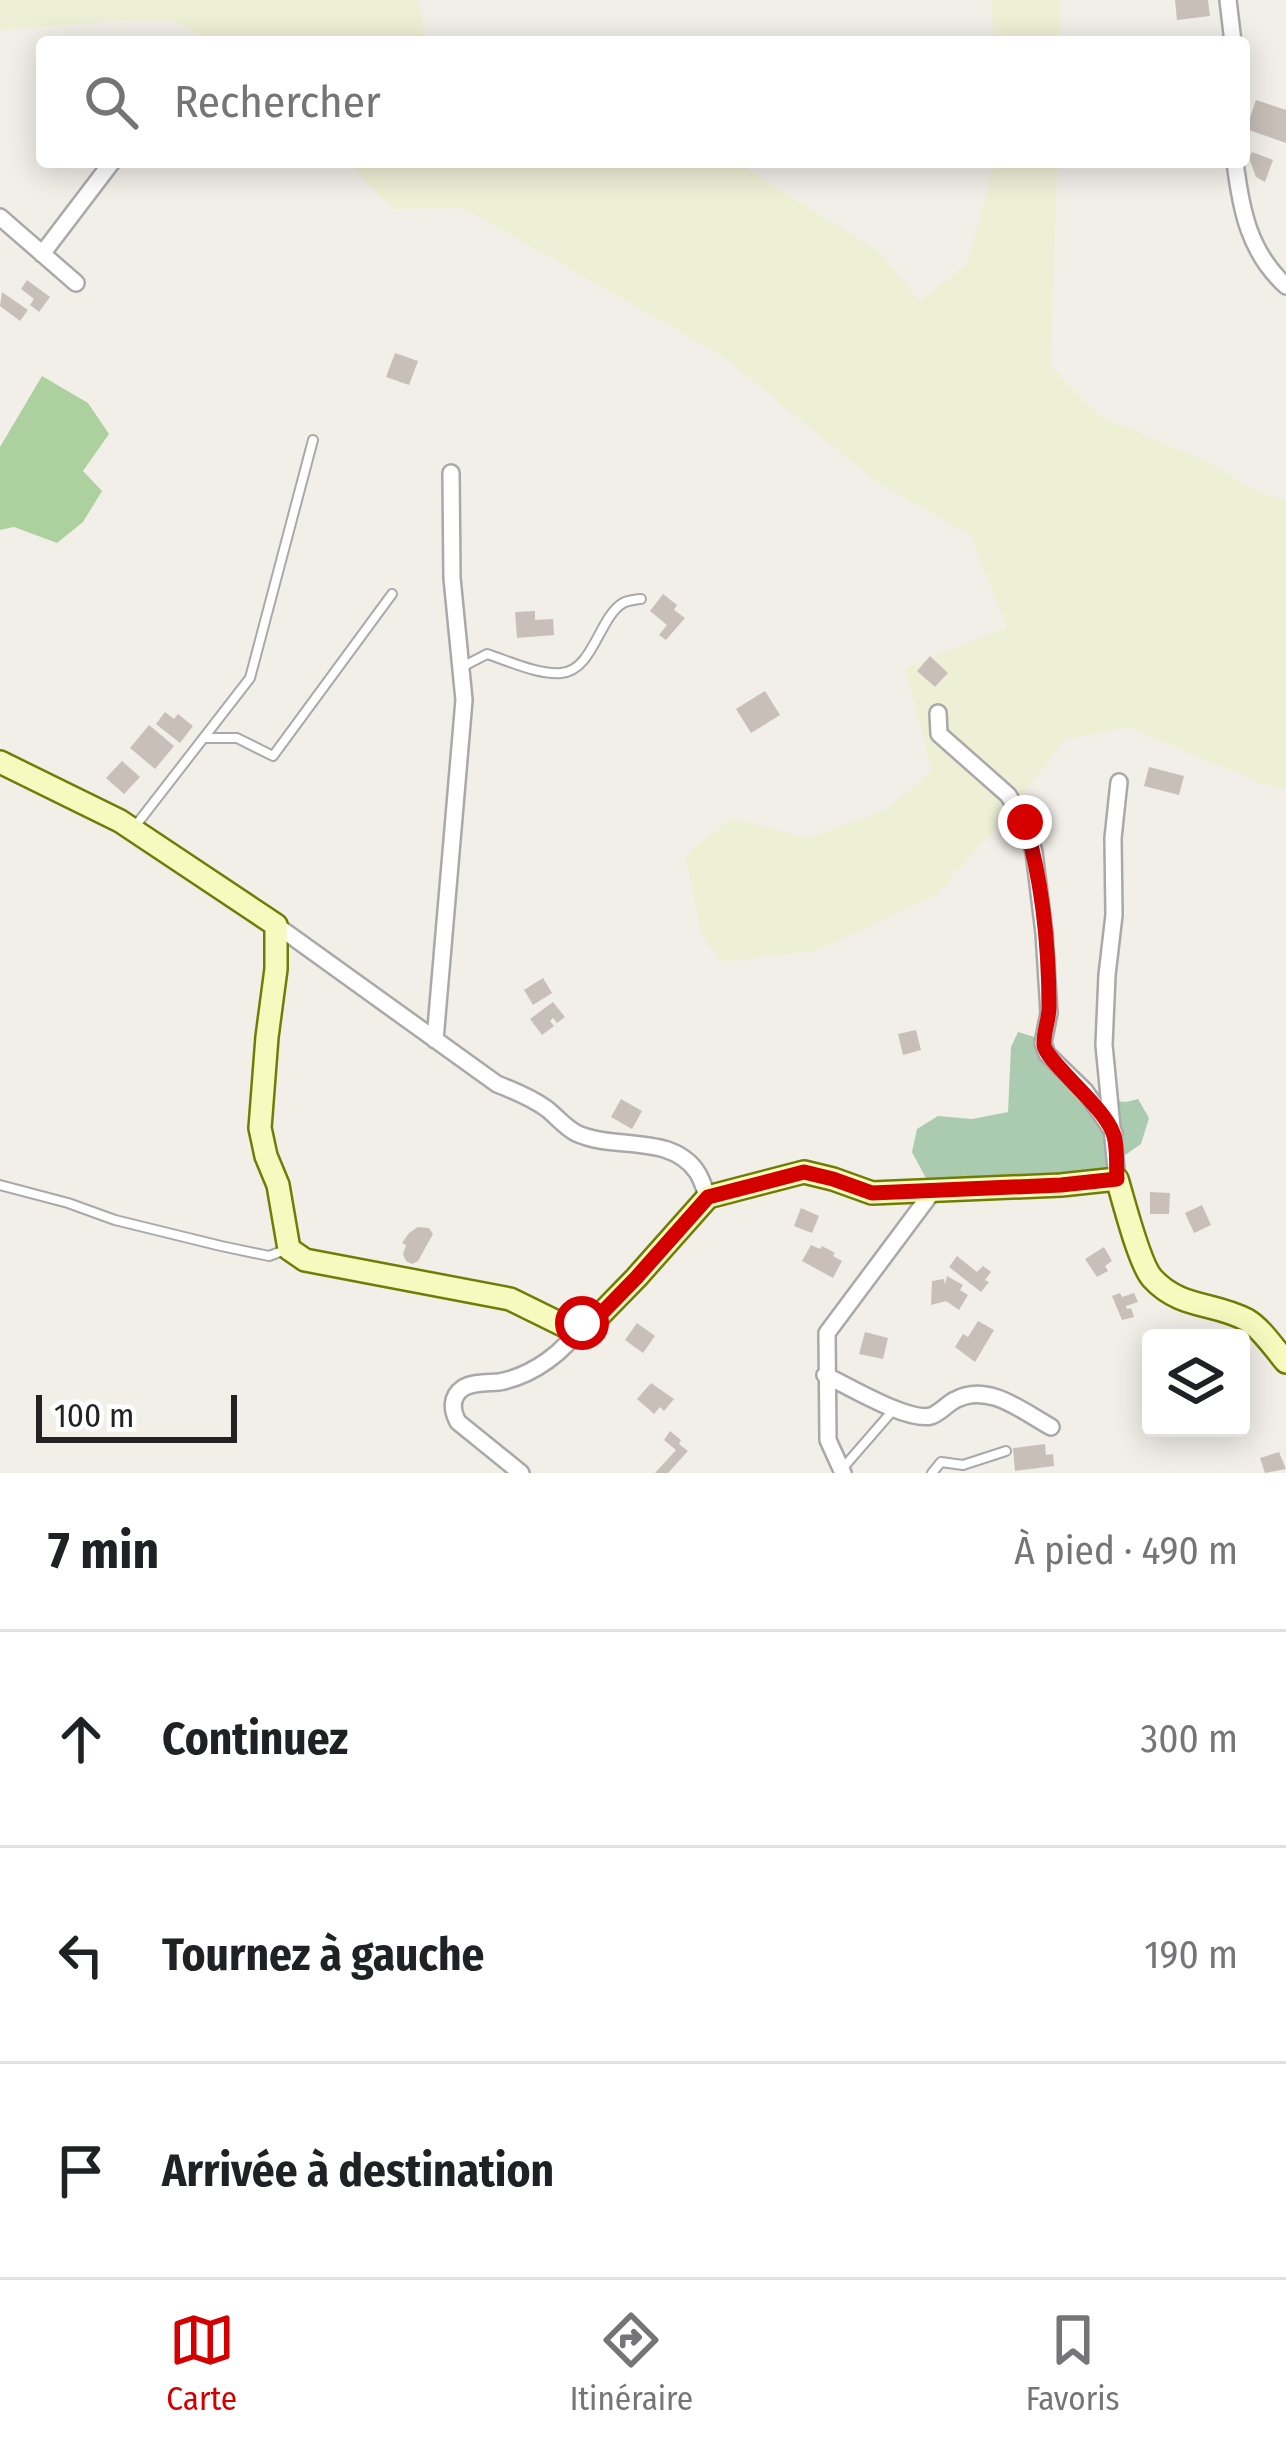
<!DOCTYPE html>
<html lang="fr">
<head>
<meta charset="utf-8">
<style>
	:root { --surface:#fff; --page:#f6f6f6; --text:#202124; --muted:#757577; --line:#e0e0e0; --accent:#d40000 }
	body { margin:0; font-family:"Fira Sans Condensed",sans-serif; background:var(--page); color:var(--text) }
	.controls { position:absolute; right:36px; bottom:36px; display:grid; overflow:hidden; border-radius:12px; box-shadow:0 6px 30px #0003 }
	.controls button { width:108px; height:108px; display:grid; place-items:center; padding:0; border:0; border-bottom:3px solid var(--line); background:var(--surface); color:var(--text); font:60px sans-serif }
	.scale { position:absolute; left:36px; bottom:30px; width:201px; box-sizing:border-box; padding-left:12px; border:6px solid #222; border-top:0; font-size:33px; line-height:42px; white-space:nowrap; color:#222; -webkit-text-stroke:9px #fff; paint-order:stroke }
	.stop { position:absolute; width:36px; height:36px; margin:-27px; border:9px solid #d40000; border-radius:50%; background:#fff }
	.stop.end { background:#d40000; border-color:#fff; box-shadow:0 3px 12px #0008 }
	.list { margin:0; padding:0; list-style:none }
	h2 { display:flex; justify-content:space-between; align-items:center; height:156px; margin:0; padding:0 48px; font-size:51px }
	h2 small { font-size:39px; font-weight:400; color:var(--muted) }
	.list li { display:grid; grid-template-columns:78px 1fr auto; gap:36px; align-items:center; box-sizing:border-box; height:216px; padding:0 48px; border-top:3px solid var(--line) }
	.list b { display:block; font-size:45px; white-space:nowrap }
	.list em { font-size:39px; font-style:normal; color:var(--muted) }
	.icon { flex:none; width:66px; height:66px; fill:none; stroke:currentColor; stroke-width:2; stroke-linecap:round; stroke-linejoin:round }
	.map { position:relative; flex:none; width:1286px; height:1473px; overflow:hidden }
	.search { position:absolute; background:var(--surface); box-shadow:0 6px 30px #0003; left:36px; right:36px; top:36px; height:132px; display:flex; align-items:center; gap:30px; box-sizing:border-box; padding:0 42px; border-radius:12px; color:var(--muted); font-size:45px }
	.sheet { height:804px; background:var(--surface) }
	nav { display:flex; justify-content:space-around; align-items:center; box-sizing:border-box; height:168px; border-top:3px solid var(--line); background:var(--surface); font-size:33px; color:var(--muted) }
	nav a { display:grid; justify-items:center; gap:6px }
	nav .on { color:var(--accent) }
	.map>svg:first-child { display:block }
</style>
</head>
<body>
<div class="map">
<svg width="1286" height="1473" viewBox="0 0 1286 1473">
	<rect width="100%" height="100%" fill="#f2efe9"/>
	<path fill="#eef0d5" d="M0,0H418L427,42H210L172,20L113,21L0,30Z
		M992,0H1059V42H993Z
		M346,162H736L878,251L920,301L967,264L995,162H1057L1051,366L1101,417L1207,461L1256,491L1286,500V789L1262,784L1128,727L1065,740L998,825L936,895L816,951L719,962L701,932L685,855L732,818L807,838L886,810L932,770L905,668L1007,627L970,535L878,483L722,356L464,208L393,209Z"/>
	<path fill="#add19e" d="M42,376L88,403L109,434L83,471L102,491L83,522L57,543L14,527L0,530V447Z"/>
	<path fill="#aacbaf" d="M1018,1032L1038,1038L1052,1071L1078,1097L1126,1102L1138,1099L1149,1118L1141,1144L1098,1174L929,1184L912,1152L917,1129L938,1116L972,1119L1008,1112L1011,1047Z"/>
	<path fill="#c7bfb8" d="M1175,0H1208L1210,16L1177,20Z
		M1256,100L1286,110V143L1246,129Z
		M1252,152L1273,160L1265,182L1256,177L1249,158Z
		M27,280L50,297L39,312L30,305L34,299L21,289Z
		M2,292L28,310L20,321L0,306Z
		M395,353L418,361L409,385L386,377Z
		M663,594L677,605L674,610L685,618L666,640L659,635L667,625L650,611Z
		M535,611V620L553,619L554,635L517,638L515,612Z
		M930,656L948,673L935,687L917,671Z
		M765,691L780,715L751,733L736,709Z
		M165,712L174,719L178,714L193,726L180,743L156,724Z
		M149,725L174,746L155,769L130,748Z
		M122,761L140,777L124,794L106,778Z
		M1149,767L1184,776L1179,795L1144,786Z
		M543,978L552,993L533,1005L524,990Z
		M553,1002L565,1017L557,1023L553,1018L550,1021L554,1026L542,1035L530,1019Z
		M916,1030L921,1050L903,1055L898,1034Z
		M621,1099L642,1111L632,1129L611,1117Z
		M1150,1192L1170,1193L1169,1214H1150Z
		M1202,1205L1211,1225L1194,1233L1185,1213Z
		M801,1208L819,1216L812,1233L794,1226Z
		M418,1227L429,1228L433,1234L418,1261L412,1264L406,1261L403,1254L406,1245L402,1243L409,1233Z
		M811,1245L820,1249L822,1246L835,1253L833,1256L842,1261L833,1278L802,1261Z
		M1104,1247L1112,1261L1105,1266L1108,1271L1097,1277L1085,1259Z
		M957,1256L977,1272L983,1266L991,1272L985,1280L989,1282L981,1292L949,1267Z
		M947,1276L963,1285L960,1290L968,1295L959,1310L946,1301L931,1305L932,1281L944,1279L945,1285Z
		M1120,1293L1122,1297L1134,1293L1138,1302L1126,1306L1127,1309L1131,1308L1134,1317L1122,1320L1112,1296Z
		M978,1321L994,1330L975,1362L955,1347L963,1334L968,1337Z
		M637,1323L655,1336L643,1353L625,1340Z
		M865,1332L888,1338L883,1359L859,1354Z
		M651,1383L674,1399L664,1411L660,1407L654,1414L637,1399Z
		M670,1431L681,1440L679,1444L688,1451L668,1473H655L676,1450L664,1440Z
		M1045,1444L1046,1455L1053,1454L1054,1466L1015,1471L1013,1448Z
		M1279,1452L1286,1469L1265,1473L1260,1458Z"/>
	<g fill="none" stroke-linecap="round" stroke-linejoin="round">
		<g stroke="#a9a9a9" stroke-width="12">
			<path id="lane" d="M462,667L487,654C509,661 538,675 561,673C593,671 599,617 623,603C626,601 638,599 641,599
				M205,738H237L273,756L392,594
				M133,829L250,678L313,440
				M0,1185L68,1203L115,1220L221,1246L269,1256L288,1249
				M842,1469L895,1408
				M932,1473L941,1462L963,1465L1006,1451"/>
		</g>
		<g stroke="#a9a9a9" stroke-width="20">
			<path id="street" d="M1228,0L1233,42
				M1235,162C1241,210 1249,252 1286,286
				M0,217L76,283
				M42,254L112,162
				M938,713L939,734L1008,795L1025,822L1034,852L1044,933L1049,1013L1043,1043L1047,1054L1085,1091L1114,1133
				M276,925L497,1084C515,1091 532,1098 547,1109C557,1117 565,1127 576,1133C614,1151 671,1133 697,1172C702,1179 704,1189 708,1197
				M435,1040L464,700L452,578L451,473
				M1117,1179L1104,1045L1107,975L1114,915L1113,838L1119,782
				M825,1375C848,1386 908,1422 931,1416C940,1413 947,1404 955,1400C988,1382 1022,1411 1051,1427
				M521,1473L458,1422C452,1411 450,1397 463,1388C472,1382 488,1383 499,1382C532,1376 567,1351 582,1323
				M843,1473L828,1440L827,1333L933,1191"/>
		</g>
		<g stroke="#707d05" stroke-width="26">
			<path id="secondary" d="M0,762L120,821L276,925V969L267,1037L260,1128L266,1156L278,1185L289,1249L305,1260L510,1299L567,1327L595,1320L636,1278L708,1197L804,1172L833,1179L872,1193L1061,1185L1117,1179C1124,1202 1139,1263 1152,1278C1180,1309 1214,1302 1247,1320C1262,1329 1274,1348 1286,1362"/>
		</g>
		<use href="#lane" stroke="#fff" stroke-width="8"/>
		<use href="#street" stroke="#fff" stroke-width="15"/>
		<use href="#secondary" stroke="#f7fabf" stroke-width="21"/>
	</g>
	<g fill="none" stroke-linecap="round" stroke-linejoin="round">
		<path stroke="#d40000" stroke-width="15" d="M582,1323L595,1320L636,1278L708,1197L804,1172L833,1179L872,1193L1061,1185L1117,1179C1116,1165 1118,1145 1113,1133C1104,1106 1046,1062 1044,1045C1043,1033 1049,1020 1049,1008C1049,947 1042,881 1025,822"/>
	</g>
</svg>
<div class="controls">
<button><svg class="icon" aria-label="layers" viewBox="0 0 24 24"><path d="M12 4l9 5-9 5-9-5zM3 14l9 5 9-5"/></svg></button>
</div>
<div class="scale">100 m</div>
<div class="stop" style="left:582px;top:1323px"></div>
<div class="stop end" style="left:1025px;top:822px"></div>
<div class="search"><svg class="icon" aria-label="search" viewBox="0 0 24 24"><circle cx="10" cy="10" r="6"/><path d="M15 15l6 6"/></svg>Rechercher</div>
</div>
<section class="sheet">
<h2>7 min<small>À pied · 490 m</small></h2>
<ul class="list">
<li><svg class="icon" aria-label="ahead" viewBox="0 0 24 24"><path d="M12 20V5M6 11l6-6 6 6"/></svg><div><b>Continuez</b></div><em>300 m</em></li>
<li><svg class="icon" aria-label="left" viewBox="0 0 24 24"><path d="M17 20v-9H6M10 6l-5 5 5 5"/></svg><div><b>Tournez à gauche</b></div><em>190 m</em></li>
<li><svg class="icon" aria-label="arrive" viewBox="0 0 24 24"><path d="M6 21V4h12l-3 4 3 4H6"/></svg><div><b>Arrivée à destination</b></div></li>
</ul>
</section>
<nav>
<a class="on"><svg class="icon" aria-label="map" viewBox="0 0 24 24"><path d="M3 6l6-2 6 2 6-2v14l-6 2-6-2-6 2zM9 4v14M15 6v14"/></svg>Carte</a>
<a><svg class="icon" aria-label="directions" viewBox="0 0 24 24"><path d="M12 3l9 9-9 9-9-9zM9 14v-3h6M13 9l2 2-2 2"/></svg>Itinéraire</a>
<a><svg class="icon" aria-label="saved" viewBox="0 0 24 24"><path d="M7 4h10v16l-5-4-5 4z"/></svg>Favoris</a>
</nav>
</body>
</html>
